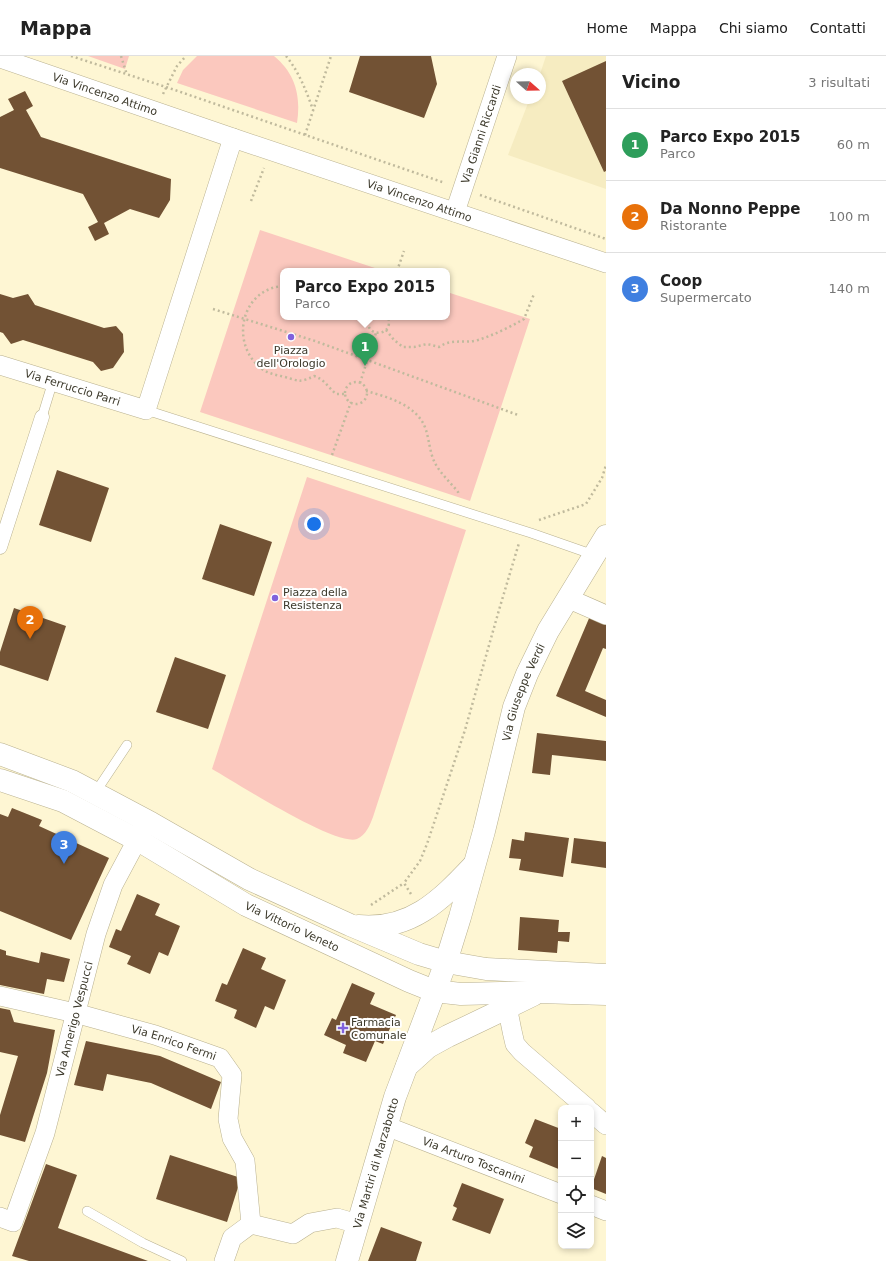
<!DOCTYPE html>
<html lang="it">
<head>
<meta charset="utf-8">
<style>
	:root { --surface:#fff; --page:#f6f6f6; --text:#222; --muted:#767676; --line:#e0e0e0; --accent:#1a73e8 }
	body { margin:0; font-family:"DejaVu Sans",sans-serif; background:var(--page); color:var(--text) }
	.controls { position:absolute; right:12px; bottom:12px; display:grid; overflow:hidden; border-radius:8px; box-shadow:0 2px 6px #0003 }
	.controls button { width:36px; height:36px; display:grid; place-items:center; padding:0; border:0; border-bottom:1px solid var(--line); background:var(--surface); color:var(--text); font:20px sans-serif }
	.compass { position:absolute; left:510px; top:12px; width:36px; height:36px; border-radius:50%; background:var(--surface); box-shadow:0 2px 6px #0003; rotate:110deg }
	.you { position:absolute; left:314px; top:468px; width:14px; height:14px; margin:-10px; border:3px solid #fff; border-radius:50%; background:#1a73e8; box-shadow:0 0 0 6px #1a73e833 }
	.badge { display:grid; place-items:center; width:26px; height:26px; border-radius:50%; background:var(--accent); color:#fff; font-size:13px; font-weight:700 }
	.pin { position:absolute; translate:-50% -33px; filter:drop-shadow(0 1px 2px #0008) }
	.pin::after { content:''; position:absolute; top:21px; width:14px; height:12px; background:inherit; clip-path:polygon(0 0,100% 0,50% 100%) }
	.popup { position:absolute; left:280px; top:212px; width:170px; height:52px; box-sizing:border-box; display:grid; place-content:center; border-radius:8px; background:var(--surface); filter:drop-shadow(0 1px 3px #0005); font-size:13px; white-space:nowrap; color:var(--muted) }
	.popup b { font-size:15px; color:var(--text) }
	.popup::after { content:''; position:absolute; left:50%; top:100%; margin-left:-8px; border:8px solid transparent; border-top-color:var(--surface) }
	.list { margin:0; padding:0; list-style:none }
	h2 { display:flex; justify-content:space-between; align-items:center; height:52px; margin:0; padding:0 16px; font-size:17px }
	h2 small { font-size:13px; font-weight:400; color:var(--muted) }
	.list li { display:grid; grid-template-columns:26px 1fr auto; gap:12px; align-items:center; box-sizing:border-box; height:72px; padding:0 16px; border-top:1px solid var(--line) }
	.list b { display:block; font-size:15px; white-space:nowrap }
	.list p { margin:0; font-size:13px; white-space:nowrap; color:var(--muted) }
	.list em { font-size:13px; font-style:normal; color:var(--muted) }
	.icon { flex:none; width:22px; height:22px; fill:none; stroke:currentColor; stroke-width:2; stroke-linecap:round; stroke-linejoin:round }
	.map { position:relative; flex:none; width:606px; height:1205px; overflow:hidden }
	header { display:flex; align-items:center; gap:24px; box-sizing:border-box; height:56px; padding:0 20px; background:var(--surface); border-bottom:1px solid var(--line) }
	header strong { font-size:19px }
	nav { display:flex; gap:22px; margin-inline-start:auto; font-size:14px }
	main { display:flex }
	aside { flex:1; background:var(--surface) }
	.map>svg:first-child { display:block }
</style>
</head>
<body>
<header>
<strong>Mappa</strong>
<nav><a>Home</a><a>Mappa</a><a>Chi siamo</a><a>Contatti</a></nav>
</header>
<main>
<div class="map">
<svg width="606" height="1205" viewBox="0 0 606 1205">
	<rect width="100%" height="100%" fill="#fef6d3"/>
	<path fill="#f6ecc1" d="M546,0H606V133L508,99L530,42H540V18Z"/>
	<path fill="#fbc8be" d="M88,0H129L125,13Z
		M197,0H274C296,18 301,41 297,67L177,27L183,14Z
		M260,174L384,215H283V261H447V236L530,263L470,445L200,356Z
		M307,421L466,474L373,761C370,769 366,779 357,783C336,791 235,726 212,713Z"/>
	<path fill="#725234" d="M360,0H431L437,28L424,62L349,36Z
		M606,5V115L604,116L562,25Z
		M25,35L33,50L26,54L41,81L171,123L170,144L159,162L130,153L104,167L109,178L95,185L88,171L98,166L83,138L0,112V61L14,54L8,43Z
		M0,238L13,242L28,238L35,249L104,272L116,270L123,278L124,296L113,312L101,315L93,306L23,284L11,288L3,277L0,276Z
		M57,414L109,432L91,486L39,469Z
		M220,468L272,486L254,540L202,523Z
		M14,552L66,570L48,625L0,609V596Z
		M590,560L606,567V593L603,592L585,635L606,644V661L556,640Z
		M175,601L226,619L208,673L156,656Z
		M537,677L606,685V705L552,699L550,719L532,717Z
		M12,752L42,764L39,770L109,802L71,884L0,855V758L8,761Z
		M525,776L569,782L563,821L519,814L521,803L509,802L512,783L524,785Z
		M574,782L606,786V812L571,807Z
		M137,838L160,848L155,859L180,870L168,900L159,896L150,918L127,908L131,900L109,891L116,873L121,875Z
		M520,861L559,864L558,876H570L569,886L558,885L557,897L518,894Z
		M243,892L266,902L261,913L286,924L274,954L265,950L256,972L234,962L237,954L215,945L222,927L227,929Z
		M0,893L6,895V899L39,907L41,896L70,903L64,926L47,923L44,938L0,929Z
		M352,927L375,937L370,948L396,959L383,988L375,985L366,1006L343,997L346,989L324,979L332,962L336,964Z
		M0,952L10,954L14,966L55,974L47,1017L25,1086L0,1079V1059L18,1000L0,996Z
		M86,985L160,1000L221,1026L211,1053L151,1027L107,1018L103,1035L74,1029Z
		M535,1063L561,1073V1114L529,1101L533,1091L525,1087Z
		M170,1099L241,1122L227,1166L156,1143Z
		M602,1100L606,1102V1138L591,1132Z
		M46,1108L77,1119L58,1172L148,1205H29L12,1200Z
		M462,1127L504,1143L490,1178L452,1164L457,1152L453,1150Z
		M381,1171L422,1186L416,1205H368Z"/>
	<g fill="none" stroke-linecap="round" stroke-linejoin="round">
		<g stroke="#b9b190" stroke-width="10">
			<path id="service" d="M146,354L531,477L594,499
				M42,361L53,325
				M95,737L127,689
				M87,1155L143,1187L182,1205"/>
		</g>
		<g stroke="#b9b190" stroke-width="15">
			<path id="pedestrian" d="M0,491L42,361"/>
		</g>
		<g stroke="#b9b190" stroke-width="20">
			<g id="minor">
				<path id="s1" d="M0,2L233,82L606,207"/>
				<path id="s2" d="M455,156L507,0"/>
				<path id="s3" d="M0,309L146,354L233,82"/>
				<path d="M567,542L606,559"/>
				<path d="M509,938V960L512,975L515,988L522,996L587,1052"/>
				<path id="s4" d="M0,940L75,957L155,979L220,1002L232,1019L228,1063L232,1082L245,1105L251,1168L232,1182L224,1205"/>
				<path d="M591,1056L606,1069"/>
				<path id="s5" d="M386,1070L561,1138"/>
				<path d="M591,1149L606,1155"/>
				<path id="s6" d="M0,1161L13,1166L45,1077L96,878L113,829L144,771"/>
				<path d="M251,1168L293,1178L310,1167L337,1162L358,1168"/>
			</g>
		</g>
		<g stroke="#b9b190" stroke-width="23">
			<g id="tertiary">
				<path d="M0,698L72,725L151,767L249,823L350,869L419,898L446,906L486,913L606,919"/>
				<path id="s7" d="M0,724L63,745L143,787L246,849L409,925L434,935L461,938L538,936L606,938"/>
				<path d="M358,870C410,875 440,845 473,810"/>
				<path d="M407,1010L428,991L448,980L492,959L533,939"/>
				<path id="s8" d="M347,1205L395,1041L446,906L460,861L484,775L514,651L527,618L548,575L606,480"/>
			</g>
		</g>
		<path stroke="#c0ba9d" stroke-width="2.5" stroke-dasharray="2 3" stroke-linecap="butt" d="M71,0L166,31L445,127
			M121,0L127,19
			M286,0C299,16 306,34 313,54
			M163,38L177,10L186,0
			M305,79L331,0
			M480,139L606,183
			M251,145L264,112
			M397,215L404,195
			M283,230C241,233 229,288 262,313C269,318 277,319 285,321C299,325 300,327 314,320C324,323 328,331 336,338H345
			M213,253L315,285L518,359
			M348,261L356,262L364,261
			M369,261C362,282 395,282 388,261
			M386,274L394,284L403,291H414L427,288L439,291C452,282 464,288 478,284C494,279 510,271 524,263L534,238
			M345 337a11 11 0 1 1 22 0a11 11 0 1 1-22 0Z
			M360,327L376,277
			M366,335C388,341 418,349 426,374C429,383 430,398 435,407C440,417 451,427 458,436L459,439
			M332,399L351,346
			M539,464L586,448L602,422L606,409
			M411,838L404,827L420,805L427,788L465,674L499,554L519,487
			M371,849L404,827"/>
		<use href="#service" stroke="#fff" stroke-width="9"/>
		<use href="#pedestrian" stroke="#fff" stroke-width="14"/>
		<use href="#minor" stroke="#fff" stroke-width="19"/>
		<use href="#tertiary" stroke="#fff" stroke-width="22"/>
	</g>
	<g fill="#8061dc" stroke="#fff" stroke-width="1.5">
		<circle cx="291" cy="281" r="4"/>
		<circle cx="275" cy="542" r="4"/>
		<path d="M341 966h4v4h4v4h-4v4h-4v-4h-4v-4h4z"/>
	</g>
	<g text-anchor="middle" stroke-width="4" stroke-linejoin="round" paint-order="stroke">
		<g font-size="11" fill="#3d3a2c" stroke="#fff">
			<text dy="4" stroke="none"><textPath href="#s1" startOffset="111">Via Vincenzo Attimo</textPath></text>
			<text dy="4" stroke="none"><textPath href="#s2" startOffset="82">Via Gianni Riccardi</textPath></text>
			<text dy="4" stroke="none"><textPath href="#s1" startOffset="443">Via Vincenzo Attimo</textPath></text>
			<text dy="4" stroke="none"><textPath href="#s3" startOffset="76">Via Ferruccio Parri</textPath></text>
			<text dy="4" stroke="none"><textPath href="#s8" startOffset="596">Via Giuseppe Verdi</textPath></text>
			<text dy="4" stroke="none"><textPath href="#s7" startOffset="328">Via Vittorio Veneto</textPath></text>
			<text dy="4" stroke="none"><textPath href="#s6" startOffset="226">Via Amerigo Vespucci</textPath></text>
			<text dy="4" stroke="none"><textPath href="#s4" startOffset="180">Via Enrico Fermi</textPath></text>
			<text dy="4" stroke="none"><textPath href="#s5" startOffset="94">Via Arturo Toscanini</textPath></text>
			<text dy="4" stroke="none"><textPath href="#s8" startOffset="102">Via Martiri di Marzabotto</textPath></text>
		</g>
		<g font-size="11" fill="#3d3a2c" stroke="#fff" text-anchor="start">
			<text x="291" y="298" text-anchor="middle">Piazza<tspan x="291" dy="13">dell'Orologio</tspan></text>
			<text x="283" y="540">Piazza della<tspan x="283" dy="13">Resistenza</tspan></text>
			<text x="351" y="970">Farmacia<tspan x="351" dy="13">Comunale</tspan></text>
		</g>
	</g>
</svg>
<div class="controls">
<button>+</button>
<button>−</button>
<button><svg class="icon" aria-label="locate" viewBox="0 0 24 24"><circle cx="12" cy="12" r="6"/><path d="M12 2v4M12 18v4M2 12h4M18 12h4"/></svg></button>
<button><svg class="icon" aria-label="layers" viewBox="0 0 24 24"><path d="M12 4l9 5-9 5-9-5zM3 14l9 5 9-5"/></svg></button>
</div>
<svg class="compass" viewBox="-18 -18 36 36"><path d="M0-13l5 13h-10z" fill="#e53935"/><path d="M0 13l5-13h-10z" fill="#767676"/></svg>
<div class="you"></div>
<div class="pin badge" style="left:365px;top:310px;background:#2e9e5b">1</div>
<div class="popup"><b>Parco Expo 2015</b>Parco</div>
<div class="pin badge" style="left:30px;top:583px;background:#e8710a">2</div>
<div class="pin badge" style="left:64px;top:808px;background:#3f7fe0">3</div>
</div>
<aside>
<h2>Vicino<small>3 risultati</small></h2>
<ul class="list">
<li><span class="badge" style="background:#2e9e5b">1</span><div><b>Parco Expo 2015</b><p>Parco</p></div><em>60 m</em></li>
<li><span class="badge" style="background:#e8710a">2</span><div><b>Da Nonno Peppe</b><p>Ristorante</p></div><em>100 m</em></li>
<li><span class="badge" style="background:#3f7fe0">3</span><div><b>Coop</b><p>Supermercato</p></div><em>140 m</em></li>
</ul>
</aside>
</main>
</body>
</html>
